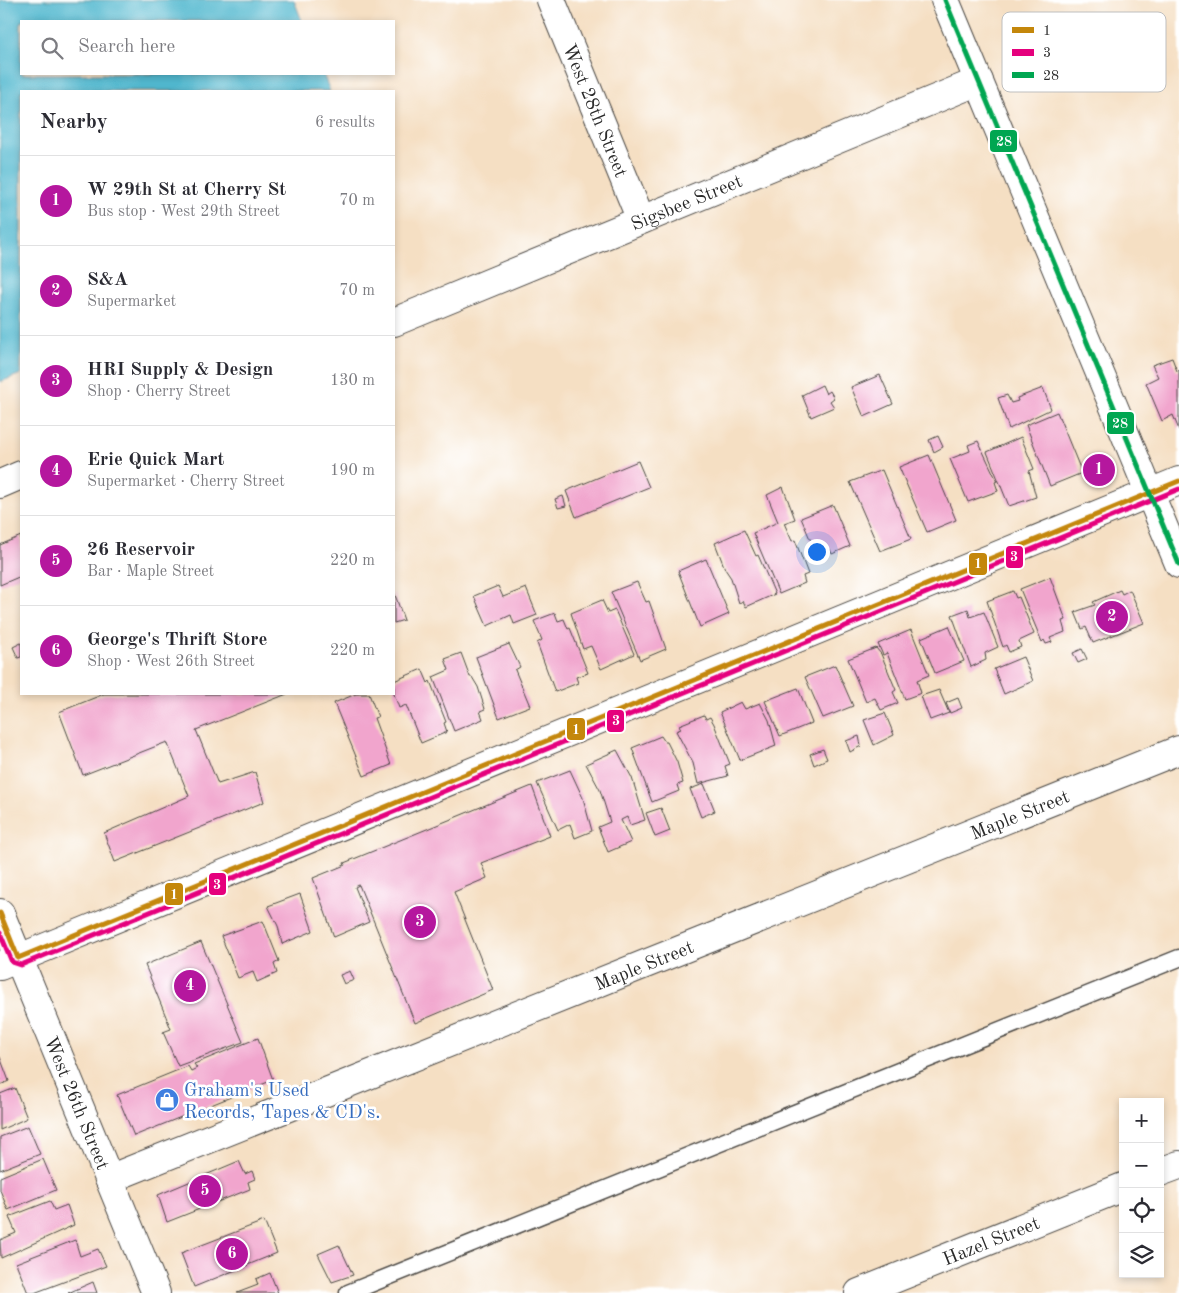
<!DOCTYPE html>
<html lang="en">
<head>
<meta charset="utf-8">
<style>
	:root { --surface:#fff; --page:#f2f2f3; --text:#2b2b33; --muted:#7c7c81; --line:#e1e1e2; --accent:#b5179e }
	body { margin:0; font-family:"Old Standard TT",serif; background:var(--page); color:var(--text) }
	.controls { position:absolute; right:15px; bottom:15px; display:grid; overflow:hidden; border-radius:0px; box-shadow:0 2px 8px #0003 }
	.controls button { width:45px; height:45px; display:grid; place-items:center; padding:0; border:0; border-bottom:1px solid var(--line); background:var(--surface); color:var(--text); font:25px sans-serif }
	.you { position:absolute; left:816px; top:551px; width:18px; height:18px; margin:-12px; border:4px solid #fff; border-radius:50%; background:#1a73e8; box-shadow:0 0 0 8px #1a73e833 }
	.badge { display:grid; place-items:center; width:32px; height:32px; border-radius:50%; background:var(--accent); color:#fff; font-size:16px; font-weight:700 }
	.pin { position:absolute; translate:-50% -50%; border:2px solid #fff; box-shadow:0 1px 5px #0006 }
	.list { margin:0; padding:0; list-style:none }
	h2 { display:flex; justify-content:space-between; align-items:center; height:65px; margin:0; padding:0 20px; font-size:21px }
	h2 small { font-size:16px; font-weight:400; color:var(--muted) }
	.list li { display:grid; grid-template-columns:32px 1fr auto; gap:15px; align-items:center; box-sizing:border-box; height:90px; padding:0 20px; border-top:1px solid var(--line) }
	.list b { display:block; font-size:19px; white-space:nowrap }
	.list p { margin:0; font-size:16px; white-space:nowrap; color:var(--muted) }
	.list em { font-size:16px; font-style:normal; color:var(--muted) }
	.icon { flex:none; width:28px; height:28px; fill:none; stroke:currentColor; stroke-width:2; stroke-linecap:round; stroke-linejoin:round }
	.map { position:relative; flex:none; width:1179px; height:1293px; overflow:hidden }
	.search { position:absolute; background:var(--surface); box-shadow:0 2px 8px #0003; left:20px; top:20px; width:375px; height:55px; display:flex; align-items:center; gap:12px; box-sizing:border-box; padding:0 18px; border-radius:0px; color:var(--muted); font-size:19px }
	.panel { position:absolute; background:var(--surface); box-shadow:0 2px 8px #0003; left:20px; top:90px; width:375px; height:605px; border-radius:0px }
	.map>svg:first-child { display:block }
</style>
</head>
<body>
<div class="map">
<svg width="1179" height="1293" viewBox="0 0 1179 1293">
	<rect width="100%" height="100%" fill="#fff"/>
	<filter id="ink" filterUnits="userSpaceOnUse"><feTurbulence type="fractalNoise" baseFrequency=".02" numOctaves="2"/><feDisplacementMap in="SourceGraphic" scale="10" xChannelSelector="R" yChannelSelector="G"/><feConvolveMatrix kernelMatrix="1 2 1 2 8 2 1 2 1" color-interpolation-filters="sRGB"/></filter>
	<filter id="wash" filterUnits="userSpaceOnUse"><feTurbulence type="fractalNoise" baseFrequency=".0096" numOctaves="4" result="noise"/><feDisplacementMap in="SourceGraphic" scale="20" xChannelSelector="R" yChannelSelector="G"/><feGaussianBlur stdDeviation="1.12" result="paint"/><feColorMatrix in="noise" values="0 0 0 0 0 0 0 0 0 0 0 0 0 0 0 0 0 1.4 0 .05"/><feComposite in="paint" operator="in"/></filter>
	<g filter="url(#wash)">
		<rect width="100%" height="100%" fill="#f5dfc3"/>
		<path fill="#51b8cf" stroke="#3e727d" d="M0,0H294L302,21H21V74H323L330,91H21V374L0,382Z"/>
		<g id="blocks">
			<path fill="#f1a5cd" d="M1172,358L1177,371L1179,370V430L1173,415L1162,421L1146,383L1158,377L1152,365Z
				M880,375L893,404L864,417L851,387Z
				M822,385L826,394L830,391L834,398L830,401L834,407L811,417L802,395Z
				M1043,388L1051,409L1009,429L998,398L1007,395L1011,403L1018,401L1017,398Z
				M1057,412L1082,473L1050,486L1026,425Z
				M938,436L943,447L934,452L929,440Z
				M1021,437L1034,469L1029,471L1036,497L1009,506L987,452Z
				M978,441L997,481L995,482L998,491L968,502L950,459L970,451L968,445Z
				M929,455L956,520L927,532L899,467Z
				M638,461L649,487L576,517L566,491Z
				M882,470L911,539L880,551L850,482Z
				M783,487L795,519L784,523L792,541L795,540L808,574L803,576L805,583L779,594L753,533L778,522L767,495Z
				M563,496L566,506L558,508L555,499Z
				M833,505L850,546L832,554L830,549L817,555L801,518Z
				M744,530L756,556L758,555L775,594L746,607L743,601L739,603L731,578L725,569L715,543Z
				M21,536V576L0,585V545Z
				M706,559L729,614L700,627L678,571Z
				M1050,577L1066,620L1062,621L1065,632L1050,638L1052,642L1046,644L1044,640L1042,642L1020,589Z
				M637,582L646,602L649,601L666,649L640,660L611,592Z
				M498,586L503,597L526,588L537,615L514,624L511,615L487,626L474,596Z
				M1120,590L1122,594L1130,590L1144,623L1093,643L1086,627L1082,629L1075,612L1095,605L1093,602Z
				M1013,591L1016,598L1019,597L1034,634L1019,641L1021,647L1009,652L1006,645L1003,647L987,601Z
				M394,592L404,620L394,623Z
				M602,600L608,613L615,610L634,654L601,669L591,646L583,649L571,613Z
				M968,609L970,617L984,612L998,647L985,653L986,660L971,667L952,615Z
				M555,613L558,621L564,619L568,629L570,628L588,673L576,677L578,683L555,692L537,643L542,640L534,621Z
				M949,626L964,661L935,673L921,638Z
				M911,630L929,675L917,680L921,693L905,699L887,653L883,655L878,644Z
				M21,643V657L18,658L13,647Z
				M509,644L520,667L515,670L530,706L499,718L476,657Z
				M876,648L881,654L896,690L893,692L898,703L881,710L875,698L866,702L848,659Z
				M1082,649L1087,659L1078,663L1073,653Z
				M461,653L470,677H472L478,687L485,709L480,711L483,719L454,731L433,677L449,670L445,659Z
				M1023,657L1033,681L1004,694L994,669Z
				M835,665L853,706L823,718L805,677Z
				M422,669L428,683L430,681L446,722L444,723L447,732L421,743L406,705L399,708L394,694V681Z
				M798,688L812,723L780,736L765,701Z
				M939,690L949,713L930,720L921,696Z
				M104,694H287L196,730L218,784L255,772L264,802L115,862L104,833L189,796L167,742L83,775L59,712Z
				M356,694H369L378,717L374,718L391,765L364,776L334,703Z
				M958,698L962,708L950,713L946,703Z
				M741,702L745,709L760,703L769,720L776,746L740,760L720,712Z
				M885,713L894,735L874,745L864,720Z
				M704,715L706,719L710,717L714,724L730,764L725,766L728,776L698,784L693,763L676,731L681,729L679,725Z
				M661,736L665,742H667L677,762L683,783L677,785L679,791L652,802L632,748Z
				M859,736L861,746L850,752L846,741Z
				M823,749L827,759L814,765L810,754Z
				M617,750L632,778L645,820L630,825L627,817L621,820L631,842L608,852L598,827L610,822L600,790L586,764Z
				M570,770L583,798L592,831L575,838L570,824L558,830L537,783Z
				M704,784L715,811L701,817L690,789Z
				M532,786L550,836L481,863L487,878L454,892L493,990L415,1023L359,885L355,887L369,922L334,937L313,878L345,865L344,863Z
				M661,808L670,831L655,837L646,813Z
				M300,894L313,931L282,944L278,926L268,906Z
				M263,921L279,961L274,964L277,973L257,982L253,972L238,978L221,936Z
				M201,942L243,1042L178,1066L163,1032L171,1029L145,965Z
				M350,971L354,980L344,984L340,975Z
				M258,1038L273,1080L134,1136L117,1095L188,1066L191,1071L197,1068L194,1064Z
				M0,1057L9,1081L0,1085Z
				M15,1088L27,1118L0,1130V1094Z
				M28,1126L40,1154L0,1170V1137Z
				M43,1159L56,1190L8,1210L0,1190V1177Z
				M239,1161L245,1174L252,1171L255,1179L248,1182L250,1189L167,1222L158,1195Z
				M50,1201L54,1210L67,1205L74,1225L1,1258L0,1240L16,1233L9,1217Z
				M264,1221L277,1253L194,1287L181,1253Z
				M75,1240L80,1256L98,1249L106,1266L34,1293H28L16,1263Z
				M339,1245L353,1275L332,1282L318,1254Z
				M270,1273L278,1293H237L258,1285L256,1279Z
				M93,1282L97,1293H68Z"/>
		</g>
	</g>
	<g filter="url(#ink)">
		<use href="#blocks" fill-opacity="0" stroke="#494642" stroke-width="1"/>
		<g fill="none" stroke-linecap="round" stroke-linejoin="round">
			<g stroke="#494642" stroke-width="19">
				<path id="service" d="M348,1293L1179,958"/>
			</g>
			<g stroke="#494642" stroke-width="30">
				<g id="minor">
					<path id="s1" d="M551,0L641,220"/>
					<path id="s2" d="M394,322L979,81"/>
					<path d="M0,484L21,475"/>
					<path d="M1160,1172L1179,1165"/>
					<path id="s3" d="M109,1179L1179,750"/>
					<path id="s4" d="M859,1293L1123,1187"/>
				</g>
			</g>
			<g stroke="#494642" stroke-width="30">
				<path id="tertiary" d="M945,0L1179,564
					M0,966L1179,481"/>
			</g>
			<g stroke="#494642" stroke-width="30">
				<g id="primary">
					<path id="s5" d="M0,913L156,1293"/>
				</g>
			</g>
			<use href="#service" stroke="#fff" stroke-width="16"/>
			<use href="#minor" stroke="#fff" stroke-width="28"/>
			<use href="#tertiary" stroke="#fff" stroke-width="28"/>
			<use href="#primary" stroke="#fff" stroke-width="28"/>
			<g stroke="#fff" stroke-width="9">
				<path id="bus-1" d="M0,913L18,958L1179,481"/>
			</g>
			<g stroke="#fff" stroke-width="9">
				<path id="bus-2" d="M0,933L12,962L21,965L1179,489"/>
			</g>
			<g stroke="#fff" stroke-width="9">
				<path id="bus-3" d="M945,0L1179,564"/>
			</g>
			<use href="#bus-1" stroke="#c4870b" stroke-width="5"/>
			<use href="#bus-2" stroke="#e5007d" stroke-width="5"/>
			<use href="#bus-3" stroke="#00a651" stroke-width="5"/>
		</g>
	</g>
	<defs>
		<g id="shop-disc" transform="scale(1.25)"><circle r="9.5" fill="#3f7fe0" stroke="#fff"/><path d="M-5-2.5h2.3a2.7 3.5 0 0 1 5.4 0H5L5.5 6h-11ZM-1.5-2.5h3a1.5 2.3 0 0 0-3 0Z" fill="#fff"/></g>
	</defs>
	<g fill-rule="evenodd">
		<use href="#shop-disc" x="167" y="1100"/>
	</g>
	<g text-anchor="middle" stroke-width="5" stroke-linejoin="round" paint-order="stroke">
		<g font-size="19" fill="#2b2b2b" stroke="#fff">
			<text dy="7" stroke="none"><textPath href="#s1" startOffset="119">West 28th Street</textPath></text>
			<text dy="7" stroke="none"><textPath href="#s2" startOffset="316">Sigsbee Street</textPath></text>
			<text dy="7" stroke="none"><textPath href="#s3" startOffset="981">Maple Street</textPath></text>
			<text dy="7" stroke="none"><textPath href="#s3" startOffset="576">Maple Street</textPath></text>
			<text dy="7" stroke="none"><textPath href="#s5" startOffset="205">West 26th Street</textPath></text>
			<text dy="7" stroke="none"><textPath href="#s4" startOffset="142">Hazel Street</textPath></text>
		</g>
		<g font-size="19" fill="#366cbe" stroke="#fff" text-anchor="start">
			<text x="184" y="1096">Graham's Used<tspan x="184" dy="22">Records, Tapes &amp; CD's.</tspan></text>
		</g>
	</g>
	<rect x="1002" y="12" width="164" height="80" rx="8" fill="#fff" stroke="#bfbfbf" stroke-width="1"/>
	<rect x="1012" y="27" width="22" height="6" fill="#c4870b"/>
	<rect x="1012" y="49" width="22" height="7" fill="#e5007d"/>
	<rect x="1012" y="72" width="22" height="6" fill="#00a651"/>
	<g font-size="14" fill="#2b2b2b">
		<text x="1043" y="35">1</text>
		<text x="1043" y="57">3</text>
		<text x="1043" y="80">28</text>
	</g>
	<g stroke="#fff" stroke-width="2">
		<rect x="989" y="129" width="29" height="24" rx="5" fill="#00a651"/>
		<rect x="1106" y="411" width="29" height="24" rx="5" fill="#00a651"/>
		<rect x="1005" y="545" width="19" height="24" rx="5" fill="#e5007d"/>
		<rect x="968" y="552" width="20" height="24" rx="5" fill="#c4870b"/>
		<rect x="606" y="709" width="19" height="24" rx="5" fill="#e5007d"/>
		<rect x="566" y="717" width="20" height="24" rx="5" fill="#c4870b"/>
		<rect x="208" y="872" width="19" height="24" rx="5" fill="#e5007d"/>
		<rect x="164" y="882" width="20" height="24" rx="5" fill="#c4870b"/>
	</g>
	<g font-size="14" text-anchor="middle" font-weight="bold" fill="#fff">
		<text x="1004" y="146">28</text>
		<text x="1120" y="428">28</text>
		<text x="1014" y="561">3</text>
		<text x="978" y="568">1</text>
		<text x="616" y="725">3</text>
		<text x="576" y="734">1</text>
		<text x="217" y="889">3</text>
		<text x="174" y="899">1</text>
	</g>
</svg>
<div class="controls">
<button>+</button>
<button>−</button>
<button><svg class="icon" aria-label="locate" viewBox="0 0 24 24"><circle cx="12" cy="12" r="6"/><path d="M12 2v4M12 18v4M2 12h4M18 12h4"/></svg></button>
<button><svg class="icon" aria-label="layers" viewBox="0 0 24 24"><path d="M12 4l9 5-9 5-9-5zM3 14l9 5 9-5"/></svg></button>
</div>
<div class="you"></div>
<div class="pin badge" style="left:1099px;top:470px">1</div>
<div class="pin badge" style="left:1112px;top:617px">2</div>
<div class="pin badge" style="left:420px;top:922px">3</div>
<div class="pin badge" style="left:190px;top:986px">4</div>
<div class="pin badge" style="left:205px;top:1191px">5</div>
<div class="pin badge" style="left:232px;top:1254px">6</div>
<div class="search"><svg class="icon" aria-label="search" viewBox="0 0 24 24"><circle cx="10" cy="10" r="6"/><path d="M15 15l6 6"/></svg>Search here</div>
<section class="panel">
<h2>Nearby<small>6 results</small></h2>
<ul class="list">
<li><span class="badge">1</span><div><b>W 29th St at Cherry St</b><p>Bus stop · West 29th Street</p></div><em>70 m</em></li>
<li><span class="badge">2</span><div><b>S&amp;A</b><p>Supermarket</p></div><em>70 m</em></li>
<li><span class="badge">3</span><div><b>HRI Supply &amp; Design</b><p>Shop · Cherry Street</p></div><em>130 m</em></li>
<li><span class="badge">4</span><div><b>Erie Quick Mart</b><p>Supermarket · Cherry Street</p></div><em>190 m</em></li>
<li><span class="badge">5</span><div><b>26 Reservoir</b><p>Bar · Maple Street</p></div><em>220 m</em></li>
<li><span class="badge">6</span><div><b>George's Thrift Store</b><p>Shop · West 26th Street</p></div><em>220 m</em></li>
</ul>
</section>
</div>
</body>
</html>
